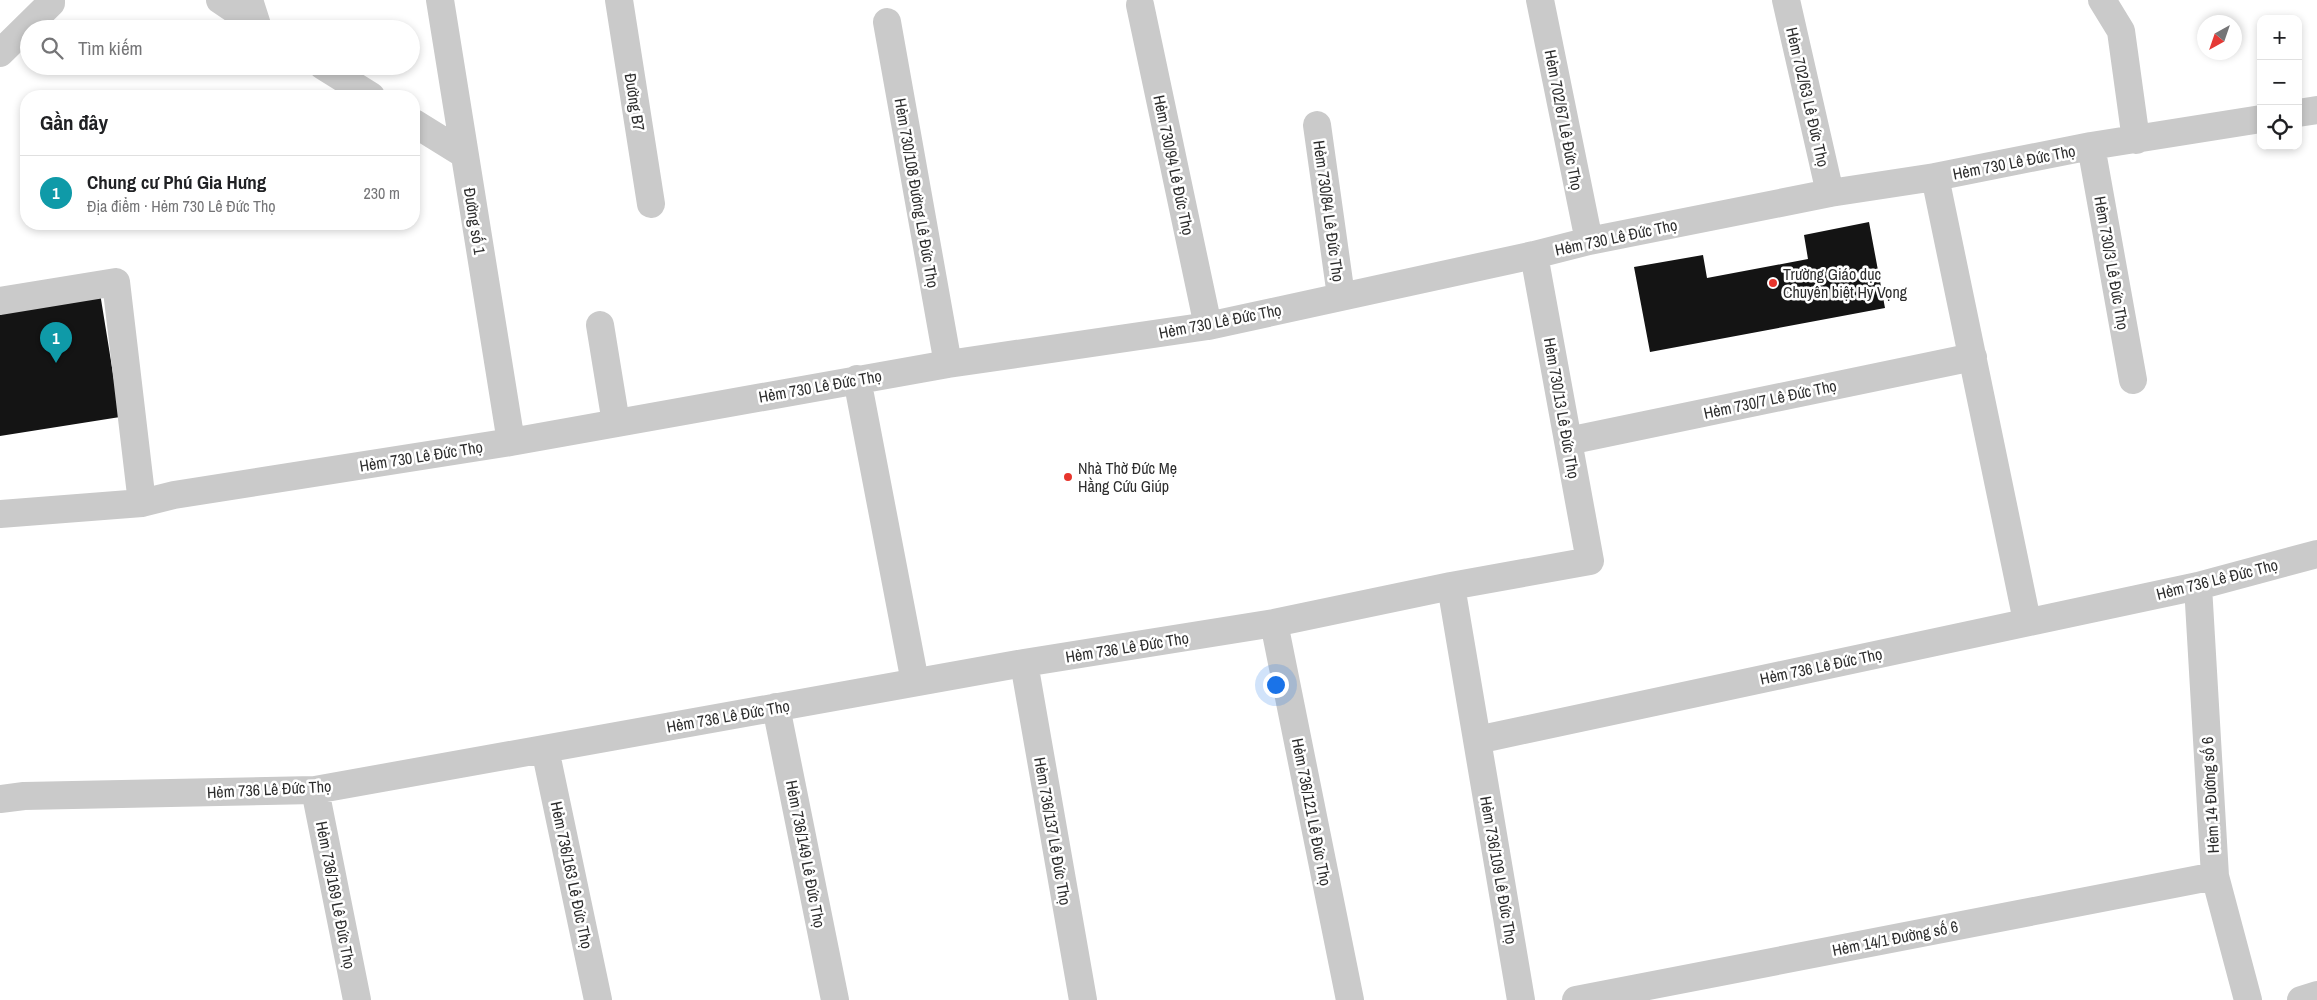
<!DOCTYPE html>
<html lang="vi">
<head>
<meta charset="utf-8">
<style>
	:root { --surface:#fff; --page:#f2f2f2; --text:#202124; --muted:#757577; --line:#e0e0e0; --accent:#e7352c }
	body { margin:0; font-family:"Archivo Narrow",sans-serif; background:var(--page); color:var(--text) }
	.controls { position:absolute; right:15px; top:15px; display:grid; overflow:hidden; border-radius:10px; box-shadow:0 2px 8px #0003 }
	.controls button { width:45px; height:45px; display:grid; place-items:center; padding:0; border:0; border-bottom:1px solid var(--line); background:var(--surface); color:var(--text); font:25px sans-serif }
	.compass { position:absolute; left:2197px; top:15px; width:45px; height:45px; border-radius:50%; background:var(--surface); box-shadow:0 2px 8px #0003; rotate:220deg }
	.you { position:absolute; left:1275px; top:684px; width:18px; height:18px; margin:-12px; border:4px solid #fff; border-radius:50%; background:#1a73e8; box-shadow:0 0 0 8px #1a73e833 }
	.badge { display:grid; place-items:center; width:32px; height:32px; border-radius:50%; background:var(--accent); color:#fff; font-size:16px; font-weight:700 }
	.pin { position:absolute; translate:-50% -41px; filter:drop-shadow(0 1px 2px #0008) }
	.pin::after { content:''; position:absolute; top:26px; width:18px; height:15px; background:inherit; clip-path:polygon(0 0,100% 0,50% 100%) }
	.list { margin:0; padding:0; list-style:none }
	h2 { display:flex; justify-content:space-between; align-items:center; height:65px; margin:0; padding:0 20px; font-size:21px }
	h2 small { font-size:16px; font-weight:400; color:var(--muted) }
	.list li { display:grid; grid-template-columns:32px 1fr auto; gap:15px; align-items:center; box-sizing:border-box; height:75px; padding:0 20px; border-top:1px solid var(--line) }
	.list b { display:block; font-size:19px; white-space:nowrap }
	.list p { margin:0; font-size:16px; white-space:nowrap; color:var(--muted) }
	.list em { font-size:16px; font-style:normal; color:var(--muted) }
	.icon { flex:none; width:28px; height:28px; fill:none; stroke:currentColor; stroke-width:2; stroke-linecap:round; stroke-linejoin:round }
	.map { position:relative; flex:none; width:2317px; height:1000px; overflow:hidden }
	.search { position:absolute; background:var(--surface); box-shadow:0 2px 8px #0003; left:20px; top:20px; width:400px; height:55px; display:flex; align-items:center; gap:12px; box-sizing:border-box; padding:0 18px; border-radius:28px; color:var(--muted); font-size:19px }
	.panel { position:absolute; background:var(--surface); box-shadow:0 2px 8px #0003; left:20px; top:90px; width:400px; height:140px; border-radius:20px }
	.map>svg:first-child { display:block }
</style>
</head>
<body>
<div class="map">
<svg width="2317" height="1000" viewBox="0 0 2317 1000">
	<rect width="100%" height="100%" fill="#fff"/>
	<path fill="#141414" d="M1869,222L1885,308L1650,352L1634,267L1703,255L1707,278L1808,259L1804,235Z
		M100,293L120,417L0,436V308Z"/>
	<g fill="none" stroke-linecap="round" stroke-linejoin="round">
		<path stroke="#cacaca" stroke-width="28" d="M220,0L257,25L249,0
			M440,0L511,442
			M619,0L651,204
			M1540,0L1589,241
			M1786,0L1830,193
			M2102,0L2121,31L2136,140
			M1140,5L1208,326
			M887,22L948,364
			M0,53L51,3V0
			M323,66L371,96
			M2298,113L2317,110
			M414,123L464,154
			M1317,125L1341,296
			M2091,146L2133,380
			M1935,177L2027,621
			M0,301L116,282L142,503L174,495L511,442L948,364L1208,326L1534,255L1589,241L1830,193L1935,177L2091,146L2261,119
			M600,325L616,423
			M857,379L915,682
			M1568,441L1973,357
			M0,514L142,503
			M1451,586L1477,740L2198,586L2317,554
			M2198,586L2215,876L2248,1000
			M1274,623L1350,1000
			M1024,663L1083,1000
			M776,707L835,1000
			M1477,740L1521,1000
			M545,749L598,1000
			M315,790L357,1000
			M0,799L24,796L315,790L1024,663L1274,623L1451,586L1590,561L1534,255
			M1576,1000L2215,876
			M2301,1000L2317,995"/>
	</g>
	<g fill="#e7352c" stroke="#fff" stroke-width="2">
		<circle cx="1773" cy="283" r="5"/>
		<circle cx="1068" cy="477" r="5"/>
	</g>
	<g text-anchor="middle" stroke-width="5" stroke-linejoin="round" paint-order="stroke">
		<g font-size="16" fill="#2d2d2d" stroke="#fff">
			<text transform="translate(1808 97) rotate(77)" y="6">Hẻm 702/63 Lê Đức Thọ</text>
			<text transform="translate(635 102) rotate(81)" y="6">Đường B7</text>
			<text transform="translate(1564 120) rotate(79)" y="6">Hẻm 702/67 Lê Đức Thọ</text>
			<text transform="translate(2014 162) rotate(-11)" y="6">Hẻm 730 Lê Đức Thọ</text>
			<text transform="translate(1174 165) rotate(78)" y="6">Hẻm 730/94 Lê Đức Thọ</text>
			<text transform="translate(917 193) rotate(80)" y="6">Hẻm 730/108 Đường Lê Đức Thọ</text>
			<text transform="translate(1329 211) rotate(82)" y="6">Hẻm 730/84 Lê Đức Thọ</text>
			<text transform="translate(475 221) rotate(81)" y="6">Đường số 1</text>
			<text transform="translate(1616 237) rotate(-12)" y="6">Hẻm 730 Lê Đức Thọ</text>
			<text transform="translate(2112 263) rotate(80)" y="6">Hẻm 730/3 Lê Đức Thọ</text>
			<text transform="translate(1220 321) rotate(-11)" y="6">Hẻm 730 Lê Đức Thọ</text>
			<text transform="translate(820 386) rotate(-10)" y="6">Hẻm 730 Lê Đức Thọ</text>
			<text transform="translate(1770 399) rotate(-12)" y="6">Hẻm 730/7 Lê Đức Thọ</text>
			<text transform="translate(1562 408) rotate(80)" y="6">Hẻm 730/13 Lê Đức Thọ</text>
			<text transform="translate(421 456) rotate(-9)" y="6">Hẻm 730 Lê Đức Thọ</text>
			<text transform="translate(2217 579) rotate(-14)" y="6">Hẻm 736 Lê Đức Thọ</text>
			<text transform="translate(1127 647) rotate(-9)" y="6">Hẻm 736 Lê Đức Thọ</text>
			<text transform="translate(1821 666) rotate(-12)" y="6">Hẻm 736 Lê Đức Thọ</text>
			<text transform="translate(728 716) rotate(-10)" y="6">Hẻm 736 Lê Đức Thọ</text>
			<text transform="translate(269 789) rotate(-3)" y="6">Hẻm 736 Lê Đức Thọ</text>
			<text transform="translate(2210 795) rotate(-93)" y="6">Hẻm 14 Đường số 6</text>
			<text transform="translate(1312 812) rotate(79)" y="6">Hẻm 736/121 Lê Đức Thọ</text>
			<text transform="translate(1053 831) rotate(80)" y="6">Hẻm 736/137 Lê Đức Thọ</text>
			<text transform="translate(806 854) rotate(79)" y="6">Hẻm 736/149 Lê Đức Thọ</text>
			<text transform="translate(1499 870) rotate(80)" y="6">Hẻm 736/109 Lê Đức Thọ</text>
			<text transform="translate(572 875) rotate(78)" y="6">Hẻm 736/163 Lê Đức Thọ</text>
			<text transform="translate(336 895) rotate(79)" y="6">Hẻm 736/169 Lê Đức Thọ</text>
			<text transform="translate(1895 938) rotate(-11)" y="6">Hẻm 14/1 Đường số 6</text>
		</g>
		<g font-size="16" fill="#2d2d2d" stroke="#fff" text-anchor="start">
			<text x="1783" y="280">Trường Giáo dục<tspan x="1783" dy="18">Chuyên biệt Hy Vọng</tspan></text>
			<text x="1078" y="474">Nhà Thờ Đức Mẹ<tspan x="1078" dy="18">Hằng Cứu Giúp</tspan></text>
		</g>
	</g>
</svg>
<div class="controls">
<button>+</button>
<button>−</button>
<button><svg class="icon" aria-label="locate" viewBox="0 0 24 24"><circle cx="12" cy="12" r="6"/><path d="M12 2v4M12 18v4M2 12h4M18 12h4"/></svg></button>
</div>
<svg class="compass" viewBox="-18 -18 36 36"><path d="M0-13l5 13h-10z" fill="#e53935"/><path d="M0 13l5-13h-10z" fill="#757577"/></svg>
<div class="you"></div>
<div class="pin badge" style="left:56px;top:363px;background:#0f9aa8">1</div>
<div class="search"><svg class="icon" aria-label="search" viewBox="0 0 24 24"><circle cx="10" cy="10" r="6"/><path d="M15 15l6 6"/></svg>Tìm kiếm</div>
<section class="panel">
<h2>Gần đây<small></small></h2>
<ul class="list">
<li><span class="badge" style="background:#0f9aa8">1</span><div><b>Chung cư Phú Gia Hưng</b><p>Địa điểm · Hẻm 730 Lê Đức Thọ</p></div><em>230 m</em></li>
</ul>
</section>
</div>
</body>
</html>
